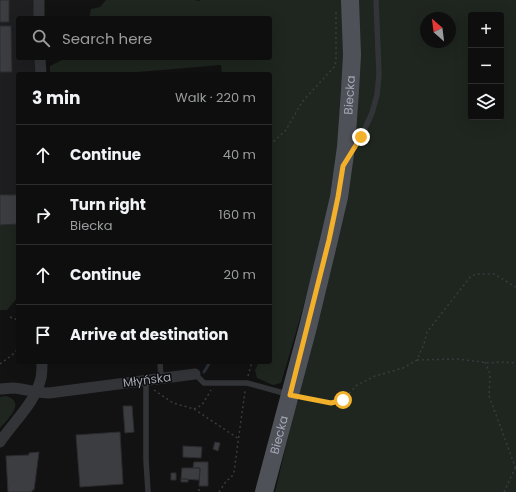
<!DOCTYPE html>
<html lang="en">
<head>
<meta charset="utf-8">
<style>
	:root { --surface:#0e0e0e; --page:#1c1c1c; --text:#f1f3f6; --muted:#9b9c9e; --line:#2e2e2e }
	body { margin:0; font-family:Poppins,sans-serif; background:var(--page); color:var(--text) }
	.controls { position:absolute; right:12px; top:12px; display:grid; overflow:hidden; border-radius:4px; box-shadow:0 4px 16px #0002 }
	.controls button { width:36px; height:36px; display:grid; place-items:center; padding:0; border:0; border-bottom:1px solid var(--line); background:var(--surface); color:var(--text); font:20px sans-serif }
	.compass { position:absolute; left:420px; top:12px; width:36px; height:36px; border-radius:50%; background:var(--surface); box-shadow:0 4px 16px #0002; rotate:332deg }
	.stop { position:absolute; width:12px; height:12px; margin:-9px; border:3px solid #f3b02a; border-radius:50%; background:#fff }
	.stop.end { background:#f3b02a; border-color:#fff; box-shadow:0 1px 4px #0008 }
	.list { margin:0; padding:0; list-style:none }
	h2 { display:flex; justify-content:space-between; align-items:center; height:52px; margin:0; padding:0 16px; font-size:17px }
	h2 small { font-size:13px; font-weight:400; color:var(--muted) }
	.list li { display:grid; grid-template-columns:26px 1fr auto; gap:12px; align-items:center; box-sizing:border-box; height:60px; padding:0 16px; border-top:1px solid var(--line) }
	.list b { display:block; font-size:15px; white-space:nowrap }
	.list p { margin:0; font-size:13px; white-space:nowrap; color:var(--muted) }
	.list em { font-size:13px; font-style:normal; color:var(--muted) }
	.icon { flex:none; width:22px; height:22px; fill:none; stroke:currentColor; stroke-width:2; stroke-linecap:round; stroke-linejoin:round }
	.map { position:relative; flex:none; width:516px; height:492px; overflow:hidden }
	.search { position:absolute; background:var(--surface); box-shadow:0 4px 16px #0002; left:16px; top:16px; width:256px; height:44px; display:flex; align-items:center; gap:10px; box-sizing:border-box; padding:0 14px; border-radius:4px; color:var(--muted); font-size:15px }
	.panel { position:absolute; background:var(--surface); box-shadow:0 4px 16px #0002; left:16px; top:72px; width:256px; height:292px; border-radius:4px }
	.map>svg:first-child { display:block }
</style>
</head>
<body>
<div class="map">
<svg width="516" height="492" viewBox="0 0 516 492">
	<rect width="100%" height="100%" fill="#121213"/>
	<path fill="#1e1e20" d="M0,0H36V18H18V58H37L38,74H18V193L0,194Z"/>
	<path fill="#1e261f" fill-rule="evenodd" d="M106,0H195L199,1L200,0H344V56L339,138L326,222L299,322L281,383L273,385L257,378L255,370L259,362H270V74H222L221,65L114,74H50V66L66,58H270V18H89L91,9L100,7Z
		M358,0H516V492H275L296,404L298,401L301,400L298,389L341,224ZM471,15H501V117H471ZM426,18H450V42H426Z
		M18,193V297L7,310H0V194Z
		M6,396C27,402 7,420 0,428V397Z"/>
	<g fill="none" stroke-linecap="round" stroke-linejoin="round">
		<path stroke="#283037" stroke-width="3" d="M204,372L210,362"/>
	</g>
	<path fill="#3c3d41" stroke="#2c2c30" d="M0,0H9V22H0Z
		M0,26H11L12,72H0Z
		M0,195H18V224L0,225Z
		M123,406H132L134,432L125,433Z
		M120,432L123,484L80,487L76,435Z
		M215,442L220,443L218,451L213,449Z
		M183,446L202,447L201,458L183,457Z
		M39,452L34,490H32V492H8L6,456L29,455V453Z
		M194,462H208V486H199L200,468H193Z
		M182,468H200L199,480L181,479Z
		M171,473H176V480H171Z
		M181,479H188V482H181Z"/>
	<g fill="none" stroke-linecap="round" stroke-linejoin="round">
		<path stroke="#393b3f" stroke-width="1.5" stroke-dasharray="2 3" stroke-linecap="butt" d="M270,145L286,130L302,102L335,66L336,59V10
			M10,317L18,320
			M417,360L457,359L491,363L499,362L516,363
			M485,362L490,374L489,396L516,469
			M0,364L12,355L18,349
			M248,376L252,362
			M154,390L173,403L194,409L239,439
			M303,397L331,403L343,400L357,385L375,376L403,368L417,360L424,344L427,332L471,276L477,274H494L516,287
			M194,409L202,405L211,390
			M199,489V492
			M219,492L227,480L231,478L234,472L245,391
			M504,492L515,468"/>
		<path stroke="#333438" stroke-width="5.5" d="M351,152L361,137L372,113L377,95L379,75L376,0
			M160,362L161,378
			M195,374L204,383H247L287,394
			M146,380V460L148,492"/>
		<path stroke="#333438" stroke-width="11" d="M39,18V0
			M40,58L41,74
			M0,389C4,389 9,388 13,388C25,389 37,393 49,393L195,374
			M0,442C14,421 35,403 41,378C42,373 42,367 42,362"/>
		<path stroke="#4f5158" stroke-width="18" id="s1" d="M264,492L308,327L329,240L339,197L346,147L350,91L352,55L350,0"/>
	</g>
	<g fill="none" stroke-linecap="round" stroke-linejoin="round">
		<path stroke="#f3b02a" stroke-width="5" d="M343,400L331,403L290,395L329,240L338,197L343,166L361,137"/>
	</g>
	<g text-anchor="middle" stroke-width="3" stroke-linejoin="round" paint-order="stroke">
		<g font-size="12" fill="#a3a8b4" stroke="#0d0d0e">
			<text dy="4" stroke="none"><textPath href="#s1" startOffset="407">Biecka</textPath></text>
			<text transform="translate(147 380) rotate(-7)" y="4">Młyńska</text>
			<text dy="4" stroke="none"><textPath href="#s1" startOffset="59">Biecka</textPath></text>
		</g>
	</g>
</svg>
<div class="controls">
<button>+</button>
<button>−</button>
<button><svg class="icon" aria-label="layers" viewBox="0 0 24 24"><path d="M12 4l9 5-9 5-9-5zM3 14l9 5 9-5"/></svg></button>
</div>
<svg class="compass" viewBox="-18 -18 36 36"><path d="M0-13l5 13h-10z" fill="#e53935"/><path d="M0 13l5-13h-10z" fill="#9b9c9e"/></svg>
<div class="stop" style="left:343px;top:400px"></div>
<div class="stop end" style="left:361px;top:137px"></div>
<div class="search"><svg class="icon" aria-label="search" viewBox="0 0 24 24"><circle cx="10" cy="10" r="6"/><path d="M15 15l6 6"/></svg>Search here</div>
<section class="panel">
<h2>3 min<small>Walk · 220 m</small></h2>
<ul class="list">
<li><svg class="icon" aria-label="ahead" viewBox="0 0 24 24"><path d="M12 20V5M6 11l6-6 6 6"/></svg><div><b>Continue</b></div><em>40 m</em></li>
<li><svg class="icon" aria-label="right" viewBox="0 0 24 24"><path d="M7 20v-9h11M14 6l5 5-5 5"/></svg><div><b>Turn right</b><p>Biecka</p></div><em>160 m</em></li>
<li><svg class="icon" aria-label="ahead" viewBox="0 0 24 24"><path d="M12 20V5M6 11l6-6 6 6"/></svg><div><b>Continue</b></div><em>20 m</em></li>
<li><svg class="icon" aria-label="arrive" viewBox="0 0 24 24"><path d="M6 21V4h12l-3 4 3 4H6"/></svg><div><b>Arrive at destination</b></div></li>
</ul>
</section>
</div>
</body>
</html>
